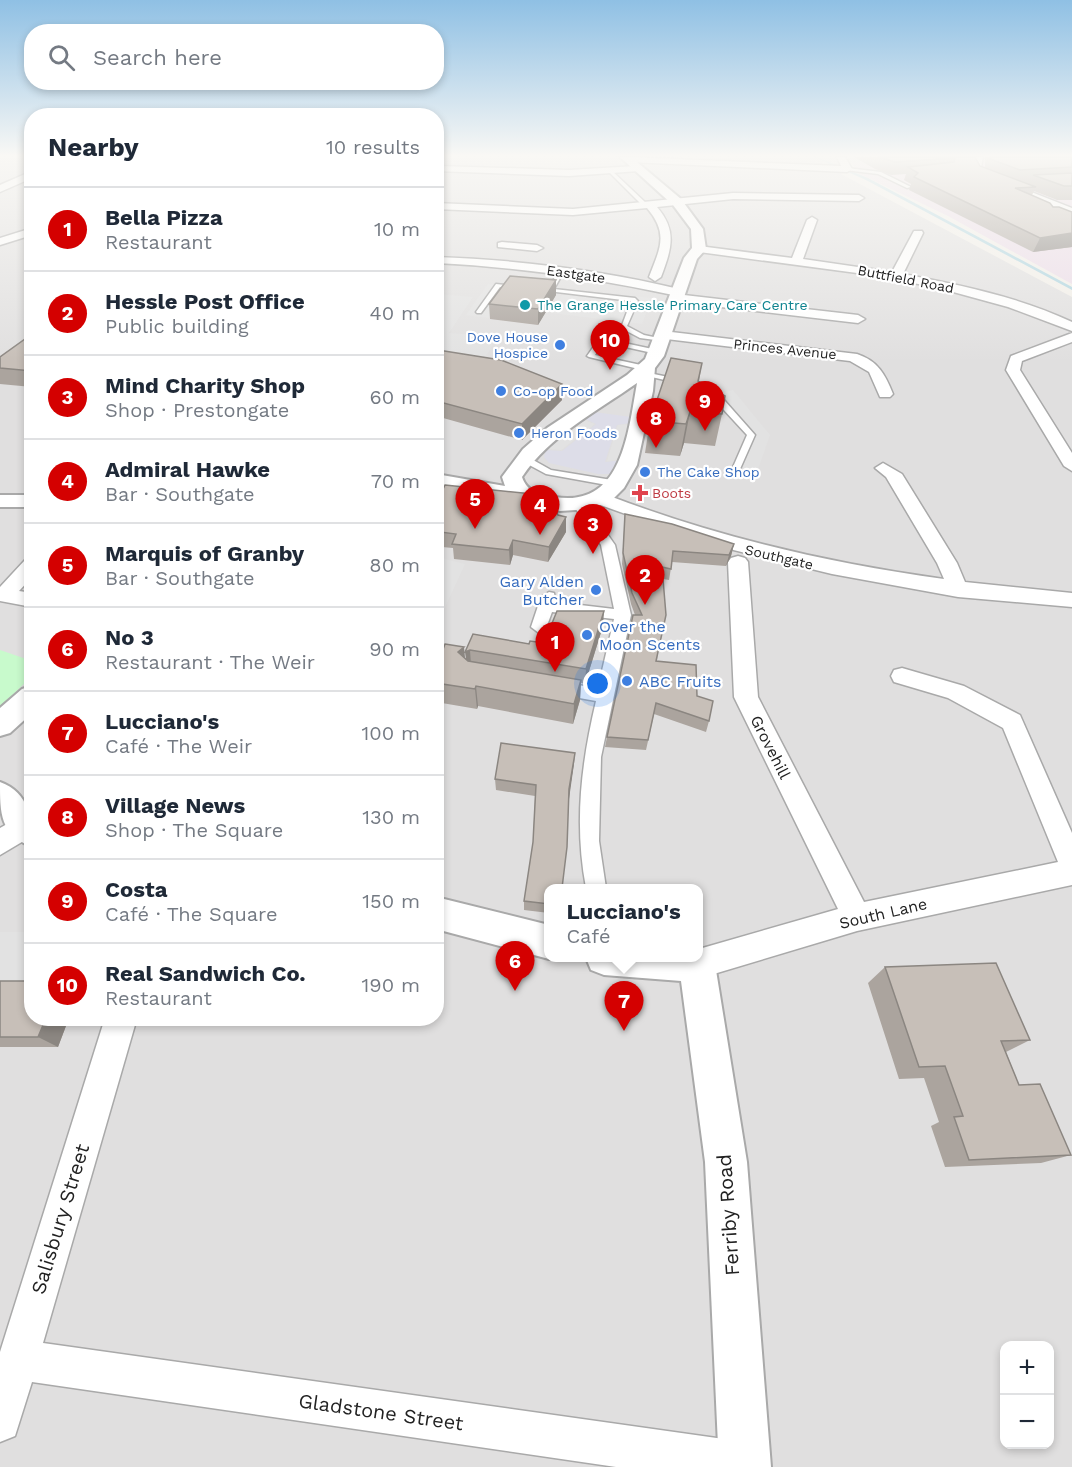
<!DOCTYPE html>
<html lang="en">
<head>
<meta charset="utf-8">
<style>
	:root { --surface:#fff; --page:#f6f6f7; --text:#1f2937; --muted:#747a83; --line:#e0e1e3; --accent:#d40000 }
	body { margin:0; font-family:"Work Sans",sans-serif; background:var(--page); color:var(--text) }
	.controls { position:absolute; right:18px; bottom:18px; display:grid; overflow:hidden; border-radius:12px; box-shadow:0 3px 9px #0003 }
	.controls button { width:54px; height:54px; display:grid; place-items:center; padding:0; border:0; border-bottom:2px solid var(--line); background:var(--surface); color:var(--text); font:30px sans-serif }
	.you { position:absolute; left:598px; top:684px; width:21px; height:21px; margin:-15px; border:4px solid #fff; border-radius:50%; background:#1a73e8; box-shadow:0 0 0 9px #1a73e833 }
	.badge { display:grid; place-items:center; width:39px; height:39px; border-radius:50%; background:var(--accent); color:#fff; font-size:20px; font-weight:700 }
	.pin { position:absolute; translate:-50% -50px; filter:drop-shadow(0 2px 3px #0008) }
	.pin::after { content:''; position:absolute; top:32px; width:21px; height:18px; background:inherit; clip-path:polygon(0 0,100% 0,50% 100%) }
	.popup { position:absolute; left:544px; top:884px; width:159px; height:78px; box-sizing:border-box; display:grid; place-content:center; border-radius:12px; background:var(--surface); filter:drop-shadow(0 2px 4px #0005); font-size:20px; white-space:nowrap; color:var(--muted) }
	.popup b { font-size:22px; color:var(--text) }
	.popup::after { content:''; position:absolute; left:50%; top:100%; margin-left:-12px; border:12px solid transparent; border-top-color:var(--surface) }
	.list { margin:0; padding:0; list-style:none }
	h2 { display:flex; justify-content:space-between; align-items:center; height:78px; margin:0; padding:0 24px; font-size:26px }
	h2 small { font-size:20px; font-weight:400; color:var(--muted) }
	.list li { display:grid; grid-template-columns:39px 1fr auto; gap:18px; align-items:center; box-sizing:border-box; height:84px; padding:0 24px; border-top:2px solid var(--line) }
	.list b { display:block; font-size:22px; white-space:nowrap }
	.list p { margin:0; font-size:20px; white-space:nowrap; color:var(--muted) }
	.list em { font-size:20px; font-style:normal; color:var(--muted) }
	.icon { flex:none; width:33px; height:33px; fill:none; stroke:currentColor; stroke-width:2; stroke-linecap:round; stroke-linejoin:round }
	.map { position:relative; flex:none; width:1072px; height:1467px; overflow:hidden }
	.search { position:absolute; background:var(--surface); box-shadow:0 3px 9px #0003; left:24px; top:24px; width:420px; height:66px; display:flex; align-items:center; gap:15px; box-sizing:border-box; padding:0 21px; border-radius:24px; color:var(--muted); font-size:22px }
	.panel { position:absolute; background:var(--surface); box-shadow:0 3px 9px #0003; left:24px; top:108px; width:420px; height:918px; border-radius:24px }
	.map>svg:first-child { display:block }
</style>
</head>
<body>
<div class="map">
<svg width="1072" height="1467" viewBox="0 0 1072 1467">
	<rect width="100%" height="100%" fill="#f2efe9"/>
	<path fill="#e0dfdf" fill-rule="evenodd" d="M0,157H32V1018H436L437,157H919L924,159L851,162L841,174L1072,297V1467H0ZM549,888H699V958H549ZM1004,1346H1050V1444H1004Z"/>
	<path fill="#ebdbe8" d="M919,157H1072V284L948,216L858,173L851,162L922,159Z"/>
	<path fill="#c8facc" d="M0,650L32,661L31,677L0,707Z"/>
	<path fill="#e2e2e2" d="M488,284L511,286L490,318L466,315Z
		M572,290L652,298L642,324L551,313L564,292H570Z
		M436,294L473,297L449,333L476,335L494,343L480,366L437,363Z
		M600,338L650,349L637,368L587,357Z
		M733,390L770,435L757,472L737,467L751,435L715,395Z
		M584,420L595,424L561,450L548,449Z
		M632,424L622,459L607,461L618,425Z
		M437,549L445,559L465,564L441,616L437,615Z
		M0,932H31V986L0,985Z"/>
	<path fill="#dddde8" d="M594,412L631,417V423L617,425L605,462L623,460L617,474H598L549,463L544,457L546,450L562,451L596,424L585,419Z"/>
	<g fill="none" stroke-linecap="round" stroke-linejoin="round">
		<path fill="#aad3df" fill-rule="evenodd" d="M814,157H817L868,178L1072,287V290L866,180Z"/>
		<g stroke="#a9a9a9" stroke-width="3">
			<path id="service" d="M847,168L881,172L911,187L907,188L878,174L845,170Z
				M607,170H611L647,204V206H643Z
				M561,269L564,271L554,289L635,298L638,301L627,326L644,335L663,339V341L640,338L621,328L631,301L548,291L558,271Z
				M496,284L522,287L519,289L500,287L481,313H477L476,312Z
				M601,338L657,350L660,352L657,354L603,342L595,355L650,367L651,369L647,371L589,357L587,356L599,339Z
				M644,372L678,379L682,381L678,383L647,376L643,374Z
				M711,392H717L755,435L740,469L733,467L747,435L711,396Z
				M520,456H526L551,470L618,481L622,484L618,487L546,474L520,460Z
				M446,479L450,482L440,501L436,504V492L443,480Z"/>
		</g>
		<g stroke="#a9a9a9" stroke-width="3">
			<path id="pedestrian" d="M580,501L585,502L615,545L631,615L601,757L599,841L606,888H586C574,824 581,764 596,701L557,694L551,693L548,688L551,683L557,682L598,688L614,619L552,612L545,631L539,633L531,627L541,597L549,592L554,593L555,602L614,609L601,545L573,505Z"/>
		</g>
		<g stroke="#a9a9a9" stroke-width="3">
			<path id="minor" d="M628,157L841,166L837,157H845L852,169L847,172L630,162L626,159Z
				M975,157H983L981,167L983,173L1072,208V215L976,177L971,167Z
				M636,166L639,167V171L569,176L436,171L439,166L569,170Z
				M32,171V178L0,192V185Z
				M733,193L859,195L864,198L859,201L733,199L657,207C678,231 671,250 661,277L655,281L649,277C660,248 669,234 647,208L573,215L436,209V203L573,209Z
				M812,217L817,220L803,259L892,272L914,231H922L923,233L903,274C960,285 1019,297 1072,322V331L1008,307L935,287L857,273L699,252L693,249L699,246L792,258L807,220Z
				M32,228V235L0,245V238Z
				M502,242L537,245L543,248L537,251L498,247V243Z
				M436,257C520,260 602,270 683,290L684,295L858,315L865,319L858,323L677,302L671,298L673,295C594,278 517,267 436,263Z
				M663,331L857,354C878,361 885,374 893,394L890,397H880L869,372L850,361L658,338L656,335Z
				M1072,333V342L1022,361L1020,370L1072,453V471L1064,466L1006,370L1011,356Z
				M883,463L902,474L957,563L965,582L1072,593V607L958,597L832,574L709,544L595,503L592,499L601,494L607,495C717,537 828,563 944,579L937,563L886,477L875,468Z
				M738,556L745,558L748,562L758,697L864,902L1058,862L1003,728L948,698L894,682L891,676L894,670L902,668L964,686L1020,715L1072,833V885L857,931L697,979L686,975L682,964L685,958H699V949L838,909L734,697L728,562L731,558Z
				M32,558V577L19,591L32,593V607L0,601V587L25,560Z
				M23,815L32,819V836L0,855V828Z
				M105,1018H137L43,1343L745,1442L760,1449L765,1467H616L32,1382L15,1436L0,1442V1352Z"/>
		</g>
		<g stroke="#a9a9a9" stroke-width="4">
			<path id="tertiary" d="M620,157H631L681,199L703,229L706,249L697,259L664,356L655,368L653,391L637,465L624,488L612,500L591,509L560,511L436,486V474L505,486L502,477L523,449L547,428L627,375L645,359L684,258L692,248L691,229L673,205ZM637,383C628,433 622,508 555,497C540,495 527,492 522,477C550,435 596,412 637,383Z
				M0,495H32V507H0Z
				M32,686V713L10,733L0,736V708L22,689Z
				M0,782C30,793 32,820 32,847C0,834 0,814 0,782Z
				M436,897L549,925V958H553L549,959L436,929Z
				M699,947L710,952L715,964L747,1162L771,1467H719L705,1162L681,981L604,975L591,970L586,958H699Z"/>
		</g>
		<use href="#service" fill="#fff" fill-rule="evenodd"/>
		<use href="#pedestrian" fill="#fff" fill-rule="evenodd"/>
		<use href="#minor" fill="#fff" fill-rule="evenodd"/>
		<use href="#tertiary" fill="#fff" fill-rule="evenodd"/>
	</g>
	<path fill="#aba49e" d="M854,157H975L980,166L985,168V157H1072V200H1057L1034,191L1032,195L1053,207L1072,212V247L1033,252L909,190L911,184L904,180L906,174L891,175L875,169Z
		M556,280V295L538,325L490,319L489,304Z
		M32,334V387L0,384V357Z
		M436,355L562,400L522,440L436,416Z
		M702,363L699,381L722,414L715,446L684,443L680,456L645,453L650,421Z
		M436,504L566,532L548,562L513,555L510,565L454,559L453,548L442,547V543L436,542Z
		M625,514L734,544L731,556L726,566L672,562L669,580L663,579L657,661L697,696L709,721L706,732L654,714L646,750L605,747L607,737L635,615L631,604L622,564Z
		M603,626L585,684L581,683L580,700L573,724L478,706L477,709L436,702V662L465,658L466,659L473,634L529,644L544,643Z
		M575,753L569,797L566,856L549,888V913L524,910V901L533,842L535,796L496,790L495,779Z
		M885,967L1030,1040L1006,1052L1019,1085L1071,1155L1041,1163L945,1167L931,1126L939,1122L924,1078L899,1079L868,983Z
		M0,981L32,1018H69L58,1047H0Z"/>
	<path fill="#8b8681" d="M1072,233V247L1033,252L1040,238Z
		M556,280V295L538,325V309Z
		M562,384V400L522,440V424Z
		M690,412L684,443L680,456L686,424Z
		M566,517V532L548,562L549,547Z
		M513,540V555L510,565L509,550Z
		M734,544L731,556L726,566L729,555Z
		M604,611L603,626L585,684L586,669Z
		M464,647L466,668L458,652Z
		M470,650L471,665L467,667L465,652Z
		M581,680L580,700L573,724L574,704Z
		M476,686L478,706L477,709L475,689Z
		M575,753L574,764L569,799V789Z
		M46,1018H69L58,1047L38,1037Z"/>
	<path fill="#c7bfb8" stroke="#8b8681" stroke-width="1.5" d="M880,157H975L980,166L1036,187L1015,188L1050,203L1053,207H1059L1072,212V233L1040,238L914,177L918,173L908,167L954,162L955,158L895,162Z
		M990,157H1072V167L1020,170L990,159Z
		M1072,173V186H1064L1033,175Z
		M510,276L556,280L538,309L489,304Z
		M32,334V371L0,368V357Z
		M438,350L501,360L562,384L522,424L436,401V355Z
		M671,358L702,363L698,381L725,396L722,414L690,412L686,424L650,421Z
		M445,485L543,495L551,499L558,515L566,517L549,547L513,540L509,550L452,544L456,534L440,532L442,528L436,527V504Z
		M625,514L672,524L734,544L729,555L673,551L671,569L662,567L666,615L656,661L696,665L697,696L713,701L709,721L656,703L648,740L607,737L633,615H642L632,593L623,553Z
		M557,611H604L586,669L470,650L465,652L473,634L529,644L530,641L544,643Z
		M445,644L464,647L458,652L468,661L581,680L574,704L476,686L475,689L436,683V662L438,663Z
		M501,743L575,753L569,789L567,847L562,888H549V904L524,901L533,842L536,785L495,779Z
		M996,963L1030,1040L1001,1041L1019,1085L1040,1084L1071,1155L969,1160L954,1117L963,1116L945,1066L919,1067L885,967Z
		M0,981H32V1018H46L38,1037H0Z"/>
	<linearGradient id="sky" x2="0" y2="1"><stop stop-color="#8fc0e4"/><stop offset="0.43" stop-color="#f9f8f5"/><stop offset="1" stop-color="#f9f8f5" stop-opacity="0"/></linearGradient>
	<rect width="1072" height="362" fill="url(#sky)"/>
	<circle fill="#0f9aa8" stroke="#fff" stroke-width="2" cx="525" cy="305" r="6"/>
	<g fill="#3f7fe0" stroke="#fff" stroke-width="2">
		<circle cx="560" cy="345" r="6"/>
		<circle cx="501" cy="391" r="6"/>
		<circle cx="519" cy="433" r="6"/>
		<circle cx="645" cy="472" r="6"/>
		<circle cx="596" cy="590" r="6"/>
		<circle cx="587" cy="635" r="6"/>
		<circle cx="627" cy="681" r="6"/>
	</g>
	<path fill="#e0444e" stroke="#fff" stroke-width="2" d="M637 484h6v6h6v6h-6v6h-6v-6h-6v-6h6z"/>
	<g text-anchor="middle" stroke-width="4.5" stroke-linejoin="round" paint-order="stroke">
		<g font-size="14" fill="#222" stroke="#fff">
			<text transform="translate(576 274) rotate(8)" y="5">Eastgate</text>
			<text transform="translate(906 279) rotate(11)" y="5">Buttfield Road</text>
			<text transform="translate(785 349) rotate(6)" y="5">Princes Avenue</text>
			<text transform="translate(779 557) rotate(13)" y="5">Southgate</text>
		</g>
		<g font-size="14" fill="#0d838f" stroke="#fff" text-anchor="start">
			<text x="537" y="310">The Grange Hessle Primary Care Centre</text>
		</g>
		<g font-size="14" fill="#366cbe" stroke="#fff" text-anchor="start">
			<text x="548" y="342" text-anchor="end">Dove House<tspan x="548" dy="16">Hospice</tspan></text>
			<text x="513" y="396">Co-op Food</text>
			<text x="531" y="438">Heron Foods</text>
			<text x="657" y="477">The Cake Shop</text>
		</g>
		<g font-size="14" fill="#be3a42" stroke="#fff" text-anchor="start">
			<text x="652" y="498">Boots</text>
		</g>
		<g font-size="16" fill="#366cbe" stroke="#fff" text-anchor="start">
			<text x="584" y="587" text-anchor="end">Gary Alden<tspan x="584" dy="18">Butcher</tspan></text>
			<text x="599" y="632">Over the<tspan x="599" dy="18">Moon Scents</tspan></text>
			<text x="639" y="687">ABC Fruits</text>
		</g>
		<g font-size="16" fill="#222" stroke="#fff">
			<text transform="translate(771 747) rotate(63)" y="6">Grovehill</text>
			<text transform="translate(883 913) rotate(-13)" y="6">South Lane</text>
		</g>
		<g font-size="20" fill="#222" stroke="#fff">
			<text transform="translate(728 1215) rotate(-94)" y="7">Ferriby Road</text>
			<text transform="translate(60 1219) rotate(-73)" y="7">Salisbury Street</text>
			<text transform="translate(381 1412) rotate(8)" y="7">Gladstone Street</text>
		</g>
	</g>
</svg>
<div class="controls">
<button>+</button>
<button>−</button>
</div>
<div class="you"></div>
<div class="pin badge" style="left:555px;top:672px">1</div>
<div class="pin badge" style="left:645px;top:605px">2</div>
<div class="pin badge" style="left:593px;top:554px">3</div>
<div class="pin badge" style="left:540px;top:535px">4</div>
<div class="pin badge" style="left:475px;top:529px">5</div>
<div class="pin badge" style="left:515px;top:991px">6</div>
<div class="pin badge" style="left:624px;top:1031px">7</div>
<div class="popup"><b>Lucciano's</b>Café</div>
<div class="pin badge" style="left:656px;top:448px">8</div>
<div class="pin badge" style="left:705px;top:431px">9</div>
<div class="pin badge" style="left:610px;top:370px">10</div>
<div class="search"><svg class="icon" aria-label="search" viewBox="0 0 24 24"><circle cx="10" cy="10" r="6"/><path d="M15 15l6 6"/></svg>Search here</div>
<section class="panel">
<h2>Nearby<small>10 results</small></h2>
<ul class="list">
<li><span class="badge">1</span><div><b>Bella Pizza</b><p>Restaurant</p></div><em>10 m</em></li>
<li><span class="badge">2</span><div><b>Hessle Post Office</b><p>Public building</p></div><em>40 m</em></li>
<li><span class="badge">3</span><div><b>Mind Charity Shop</b><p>Shop · Prestongate</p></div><em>60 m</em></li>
<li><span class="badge">4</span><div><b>Admiral Hawke</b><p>Bar · Southgate</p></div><em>70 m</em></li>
<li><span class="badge">5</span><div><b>Marquis of Granby</b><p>Bar · Southgate</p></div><em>80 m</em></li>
<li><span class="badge">6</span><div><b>No 3</b><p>Restaurant · The Weir</p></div><em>90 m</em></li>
<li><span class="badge">7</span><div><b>Lucciano's</b><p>Café · The Weir</p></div><em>100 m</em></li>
<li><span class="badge">8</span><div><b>Village News</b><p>Shop · The Square</p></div><em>130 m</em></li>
<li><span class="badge">9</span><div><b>Costa</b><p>Café · The Square</p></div><em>150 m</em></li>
<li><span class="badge">10</span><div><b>Real Sandwich Co.</b><p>Restaurant</p></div><em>190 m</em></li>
</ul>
</section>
</div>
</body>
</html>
